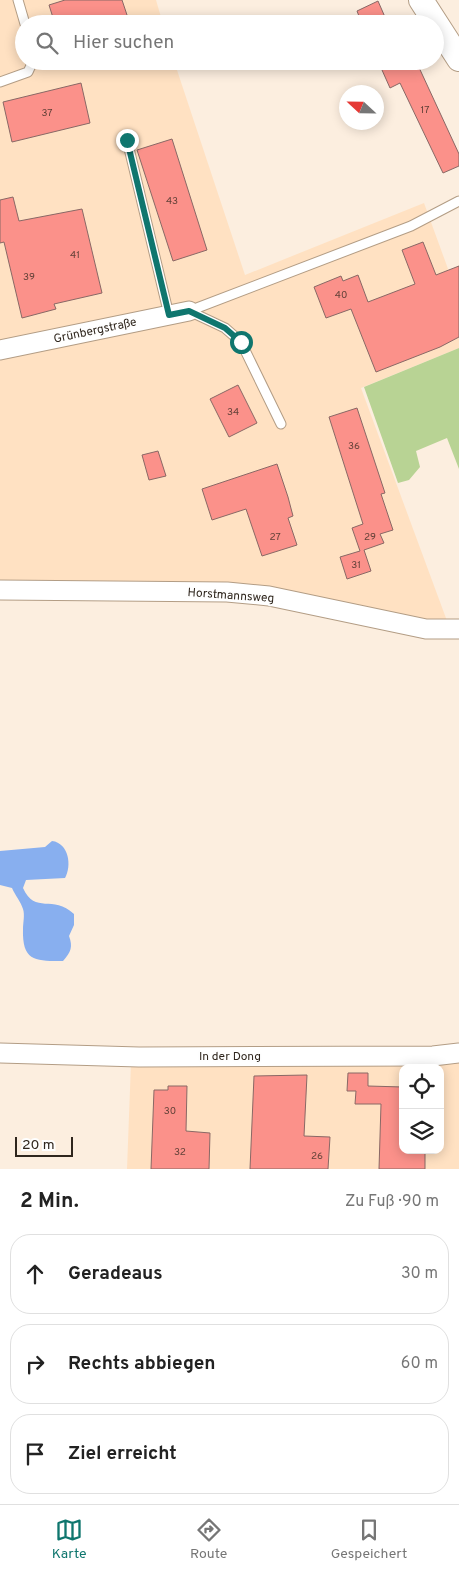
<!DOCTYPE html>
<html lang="de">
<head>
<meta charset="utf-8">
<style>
	:root { --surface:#fff; --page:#f2f2f2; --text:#222; --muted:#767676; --line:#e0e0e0; --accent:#0f766e }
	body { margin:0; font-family:Overpass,sans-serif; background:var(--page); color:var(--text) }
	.controls { position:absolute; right:15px; bottom:15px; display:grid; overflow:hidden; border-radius:10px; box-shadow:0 2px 12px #0003 }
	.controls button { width:45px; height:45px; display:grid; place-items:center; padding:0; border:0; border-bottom:1px solid var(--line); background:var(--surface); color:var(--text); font:25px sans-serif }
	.compass { position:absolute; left:339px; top:85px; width:45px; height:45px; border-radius:50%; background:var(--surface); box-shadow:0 2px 12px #0003; rotate:292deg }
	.scale { position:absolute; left:15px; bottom:12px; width:58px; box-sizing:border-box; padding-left:5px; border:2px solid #2f261d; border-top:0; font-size:14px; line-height:18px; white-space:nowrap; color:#2f261d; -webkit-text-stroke:4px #fefefe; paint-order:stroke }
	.stop { position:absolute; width:15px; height:15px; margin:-11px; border:4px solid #0f766e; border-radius:50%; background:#fff }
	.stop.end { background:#0f766e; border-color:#fff; box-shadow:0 1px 5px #0008 }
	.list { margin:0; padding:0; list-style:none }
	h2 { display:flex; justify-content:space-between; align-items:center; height:65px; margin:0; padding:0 20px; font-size:21px }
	h2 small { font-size:16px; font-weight:400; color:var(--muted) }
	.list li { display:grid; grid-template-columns:32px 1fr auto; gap:15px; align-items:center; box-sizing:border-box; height:80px; margin:0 10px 10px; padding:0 10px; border:1px solid var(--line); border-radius:20px }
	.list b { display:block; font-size:19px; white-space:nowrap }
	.list em { font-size:16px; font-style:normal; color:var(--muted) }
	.icon { flex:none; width:28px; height:28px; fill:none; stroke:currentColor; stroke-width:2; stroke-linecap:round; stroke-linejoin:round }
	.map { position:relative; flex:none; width:459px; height:1169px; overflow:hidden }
	.search { position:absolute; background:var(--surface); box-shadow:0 2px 12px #0003; left:15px; right:15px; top:15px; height:55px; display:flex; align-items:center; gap:12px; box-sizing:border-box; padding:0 18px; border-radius:28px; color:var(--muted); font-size:19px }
	.sheet { height:335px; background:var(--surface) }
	nav { display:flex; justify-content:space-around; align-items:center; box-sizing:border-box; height:70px; border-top:1px solid var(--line); background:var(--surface); font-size:14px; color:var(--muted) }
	nav a { display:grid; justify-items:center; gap:2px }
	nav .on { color:var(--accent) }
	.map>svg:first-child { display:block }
</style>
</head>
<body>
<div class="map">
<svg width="459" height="1169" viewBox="0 0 459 1169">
	<rect width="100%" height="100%" fill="#fceedf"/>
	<path fill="#ffe1c2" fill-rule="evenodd" d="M0,0H156L163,24H24V61H174L245,275L424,203L459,299V348L361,388L450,629L227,592L0,590Z
		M459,1056V1169H127L131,1063ZM403,1068H440V1150H403Z"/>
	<path fill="#b8d394" d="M459,348V469L447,438L416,451L420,467L409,480L398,483L364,387Z"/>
	<path fill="#88afef" d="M52,841C69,843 72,866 65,878L26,880L23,888C35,915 53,894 74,914V925L69,936C73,947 71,952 63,961C36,961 22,962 23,929C23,923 25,915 23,909C21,902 15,895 12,888L0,885V851L45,847Z"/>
	<path fill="#fb918a" stroke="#896865" d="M65,0H122L130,24H55L49,5Z
		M378,1L388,24H362L357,11Z
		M378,61H416L459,154V166L443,173L400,83L390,88Z
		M81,83L90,123L12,142L3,102Z
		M172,139L207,250L173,261L137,150Z
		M13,197L19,221L82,209L102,293L54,304L56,309L22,318L4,242L0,243V200Z
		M423,242L436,275L459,266V337L440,347L376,372L351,309L326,318L314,287L341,276L343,281L358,275L368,302L415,284L402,250Z
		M238,385L257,423L229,437L210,399Z
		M357,408L385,493L381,494L393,530L380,534L384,543L364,550L371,571L347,579L340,557L360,551L352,528L363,524L329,417Z
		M158,451L166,476L149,480L142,455Z
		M277,464L288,497L293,516L288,518L297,545L262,556L246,509L212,520L202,489Z
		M348,1073H368V1086L403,1087V1150H425V1169H379L381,1104H355L356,1091H347Z
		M307,1075L304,1136L330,1137L328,1169H250L254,1076Z
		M168,1086H187L186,1131L210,1133L209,1169H151L154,1090H168Z"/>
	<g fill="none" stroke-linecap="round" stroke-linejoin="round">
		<g stroke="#b39d85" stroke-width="11">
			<path id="service" d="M18,0L25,24
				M0,82L28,72L33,61
				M127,140L169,315
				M189,311L411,226L459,201
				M189,311L225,328L241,342L281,424"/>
		</g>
		<g stroke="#b39d85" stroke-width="21">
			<path id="minor" d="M0,350L189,311
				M0,590L227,592L269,596L426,629H459
				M0,1053L139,1057L433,1056L459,1053"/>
		</g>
		<g stroke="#b39d85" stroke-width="26">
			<path id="tertiary" d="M421,0L459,59"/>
		</g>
		<use href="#service" stroke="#fff" stroke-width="9"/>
		<use href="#minor" stroke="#fff" stroke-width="19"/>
		<use href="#tertiary" stroke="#fff" stroke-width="24"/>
	</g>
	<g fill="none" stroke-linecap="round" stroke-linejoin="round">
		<path stroke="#0f766e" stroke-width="6" d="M127,140L169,315L189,311L225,328L241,342"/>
	</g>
	<g text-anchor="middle" stroke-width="4" stroke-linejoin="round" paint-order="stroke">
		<g font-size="10" fill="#624138">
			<text x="425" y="113">17</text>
			<text x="47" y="116">37</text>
			<text x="172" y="204">43</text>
			<text x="75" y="258">41</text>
			<text x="29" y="280">39</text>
			<text x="341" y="298">40</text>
			<text x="233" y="415">34</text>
			<text x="354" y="449">36</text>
			<text x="275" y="540">27</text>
			<text x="370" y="540">29</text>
			<text x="356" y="568">31</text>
			<text x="170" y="1114">30</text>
			<text x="180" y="1155">32</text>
			<text x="317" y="1159">26</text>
		</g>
		<g font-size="12" fill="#2f261d" stroke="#fefefe">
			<text transform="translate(95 330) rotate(-12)" y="4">Grünbergstraße</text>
			<text transform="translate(231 595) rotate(4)" y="4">Horstmannsweg</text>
			<text x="230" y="1060">In der Dong</text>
		</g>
	</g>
</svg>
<div class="controls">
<button><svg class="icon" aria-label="locate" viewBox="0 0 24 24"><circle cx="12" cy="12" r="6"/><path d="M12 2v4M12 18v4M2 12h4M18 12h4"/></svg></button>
<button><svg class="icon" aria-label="layers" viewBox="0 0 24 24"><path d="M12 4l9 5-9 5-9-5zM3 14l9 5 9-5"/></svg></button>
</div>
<svg class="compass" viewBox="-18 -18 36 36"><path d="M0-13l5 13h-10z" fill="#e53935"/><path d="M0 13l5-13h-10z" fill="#767676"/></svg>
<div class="scale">20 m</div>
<div class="stop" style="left:241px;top:342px"></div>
<div class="stop end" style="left:127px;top:140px"></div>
<div class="search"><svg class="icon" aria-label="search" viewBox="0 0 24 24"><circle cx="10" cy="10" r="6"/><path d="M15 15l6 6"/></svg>Hier suchen</div>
</div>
<section class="sheet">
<h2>2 Min.<small>Zu Fuß · 90 m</small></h2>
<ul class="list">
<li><svg class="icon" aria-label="ahead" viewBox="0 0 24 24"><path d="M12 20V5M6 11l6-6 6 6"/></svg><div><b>Geradeaus</b></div><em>30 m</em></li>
<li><svg class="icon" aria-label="right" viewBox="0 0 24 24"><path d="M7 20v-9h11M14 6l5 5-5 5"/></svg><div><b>Rechts abbiegen</b></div><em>60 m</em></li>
<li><svg class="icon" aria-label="arrive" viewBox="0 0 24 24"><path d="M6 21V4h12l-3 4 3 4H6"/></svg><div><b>Ziel erreicht</b></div></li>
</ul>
</section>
<nav>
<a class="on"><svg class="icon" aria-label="map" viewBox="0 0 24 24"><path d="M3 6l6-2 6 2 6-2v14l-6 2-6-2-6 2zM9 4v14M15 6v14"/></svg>Karte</a>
<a><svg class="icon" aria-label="directions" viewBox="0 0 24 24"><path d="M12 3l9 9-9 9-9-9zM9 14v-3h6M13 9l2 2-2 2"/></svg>Route</a>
<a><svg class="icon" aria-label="saved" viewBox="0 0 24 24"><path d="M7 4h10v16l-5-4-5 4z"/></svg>Gespeichert</a>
</nav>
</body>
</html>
